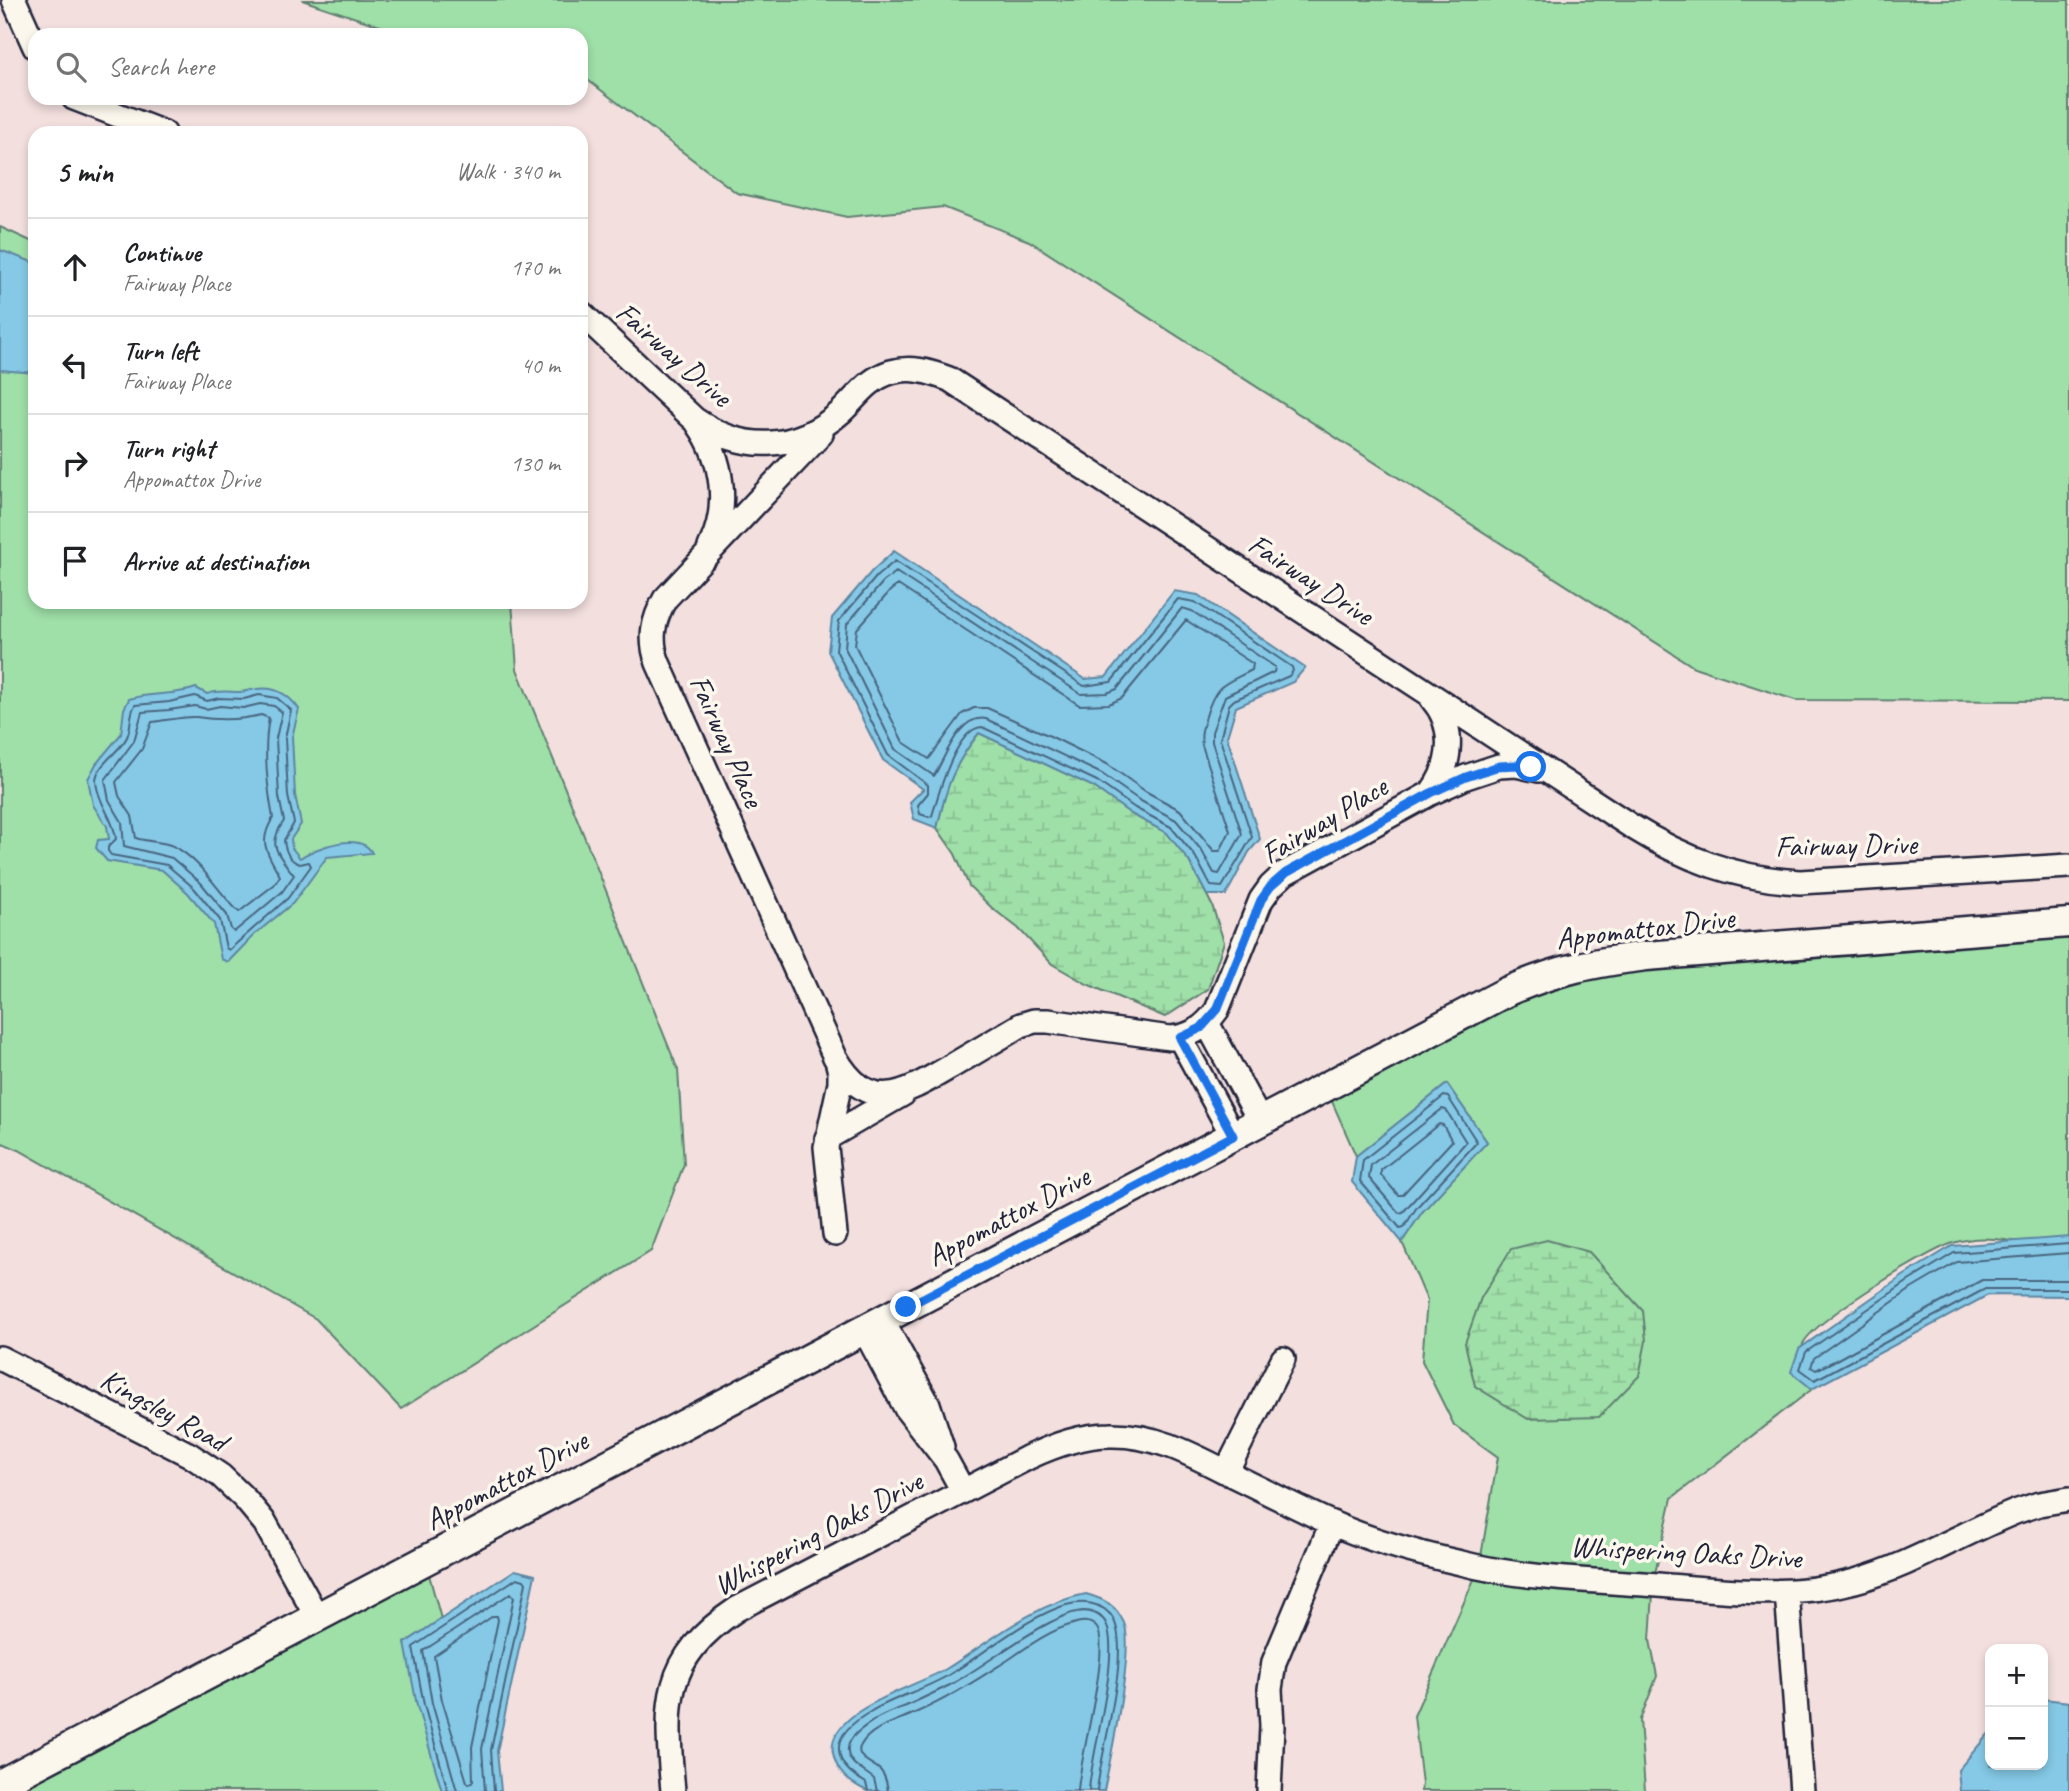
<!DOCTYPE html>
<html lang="en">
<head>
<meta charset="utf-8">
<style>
	:root { --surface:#fff; --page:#f6f6f6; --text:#202124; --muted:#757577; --line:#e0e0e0 }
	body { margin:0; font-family:Caveat,sans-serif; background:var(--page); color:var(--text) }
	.controls { position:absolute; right:21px; bottom:21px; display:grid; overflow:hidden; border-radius:14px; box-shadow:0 4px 10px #0003 }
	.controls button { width:63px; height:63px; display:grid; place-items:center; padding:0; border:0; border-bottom:2px solid var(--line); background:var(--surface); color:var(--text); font:35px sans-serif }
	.stop { position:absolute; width:21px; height:21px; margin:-16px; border:5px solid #1a73e8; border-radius:50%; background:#fff }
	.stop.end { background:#1a73e8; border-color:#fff; box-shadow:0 2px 7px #0008 }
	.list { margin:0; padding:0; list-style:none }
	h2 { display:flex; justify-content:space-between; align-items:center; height:91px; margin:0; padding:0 28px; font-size:30px }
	h2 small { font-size:23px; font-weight:400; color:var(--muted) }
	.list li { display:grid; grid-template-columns:46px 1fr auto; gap:21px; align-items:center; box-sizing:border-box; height:98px; padding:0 28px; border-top:2px solid var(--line) }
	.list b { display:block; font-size:26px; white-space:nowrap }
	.list p { margin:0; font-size:23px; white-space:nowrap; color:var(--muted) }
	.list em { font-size:23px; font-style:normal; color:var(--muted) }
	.icon { flex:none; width:38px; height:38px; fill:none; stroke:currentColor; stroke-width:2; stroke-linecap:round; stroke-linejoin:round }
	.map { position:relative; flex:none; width:2069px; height:1791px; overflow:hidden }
	.search { position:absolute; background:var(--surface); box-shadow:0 4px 10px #0003; left:28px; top:28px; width:560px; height:77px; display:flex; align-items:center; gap:18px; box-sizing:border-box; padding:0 24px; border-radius:21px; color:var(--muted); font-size:26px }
	.panel { position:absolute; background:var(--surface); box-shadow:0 4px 10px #0003; left:28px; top:126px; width:560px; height:483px; border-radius:21px }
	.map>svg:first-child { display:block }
</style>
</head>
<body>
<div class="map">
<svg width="2069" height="1791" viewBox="0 0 2069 1791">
	<defs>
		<pattern id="wetland-marsh" width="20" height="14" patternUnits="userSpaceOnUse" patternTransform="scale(1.75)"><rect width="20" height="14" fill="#9fdfa8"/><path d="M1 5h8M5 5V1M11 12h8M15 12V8" fill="none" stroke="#89bf92"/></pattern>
	</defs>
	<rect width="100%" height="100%" fill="#f2dfde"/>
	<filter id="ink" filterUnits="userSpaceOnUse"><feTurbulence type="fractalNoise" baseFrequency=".0143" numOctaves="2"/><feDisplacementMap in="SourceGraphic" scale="14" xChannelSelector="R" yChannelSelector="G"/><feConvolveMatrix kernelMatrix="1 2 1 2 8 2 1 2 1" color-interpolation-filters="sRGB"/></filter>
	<g filter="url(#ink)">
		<path fill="#9fdfa8" stroke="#608072" stroke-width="2" d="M302,0H2069V701L1795,700L1694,667L1029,241L943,207L847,217L737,193L581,75V35H407Z
			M0,227L35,243V602H512L517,669L678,1070L684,1164L651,1251L401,1409L316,1319L19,1150L0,1142Z
			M2069,934V1238C2057,1240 2044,1244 2032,1243C2003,1241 1983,1234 1953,1243C1927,1251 1812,1322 1803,1344C1798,1358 1806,1378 1811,1390L1672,1498L1654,1578L1650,1640L1657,1676L1640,1720L1645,1791H1421L1422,1784L1414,1716L1479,1568L1498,1457L1454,1425L1422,1361L1427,1300L1402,1242L1422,1212L1487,1142L1447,1084L1356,1156L1330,1097L1514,1001L1592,974Z
			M428,1571L441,1619L405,1643L445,1791H10Z"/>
		<path fill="url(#wetland-marsh)" stroke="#608072" stroke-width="2" d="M979,733L1094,787L1131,814L1167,833L1189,861L1212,905L1224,942L1208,989L1165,1017L1087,984L1052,964L1018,928L992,908L969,886L955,854L937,828L946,792L957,763Z
			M1547,1240L1589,1252L1643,1311L1646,1341L1639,1376L1599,1417L1528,1419L1475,1386L1465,1343L1481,1298L1511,1249Z"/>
		<path fill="#85c9e6" stroke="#5d86a2" stroke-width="2" d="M0,250L35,263V373L0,370Z
			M894,551L1085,679L1106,677L1174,591L1198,595L1305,668L1293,682L1236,707L1227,737L1260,839L1249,852L1226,895H1207L1189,861L1167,833L1131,814L1094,787L979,733C953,765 946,789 937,828L914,819L910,802L923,789L883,760L828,651L832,618L872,571Z
			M196,688L207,694C219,690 228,692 240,692C246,692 251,689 257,689C275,686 289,695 299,709L292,737L295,795L301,824L291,839L292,848L300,858C316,847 361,831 372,853L327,857L293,903L254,935L228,962L221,959L214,924L188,893L162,870L107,861L96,848L98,840L109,839L107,826L93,805L88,779L96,764L121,734L124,709L129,699C151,692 174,696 196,688Z
			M1447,1084L1487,1142L1422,1212L1402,1242L1352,1182L1356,1156Z
			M2069,1237V1296L1988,1295L1812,1389L1791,1372L1799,1349L1903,1276L1952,1246Z
			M515,1570L535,1575L497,1751L501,1791H442L417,1706L405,1643Z
			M1086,1594C1104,1599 1116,1605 1124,1623C1135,1649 1110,1758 1104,1791H867C849,1782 837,1774 833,1753C825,1711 917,1686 946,1669C991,1641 1033,1604 1086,1594Z
			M2043,1699L2069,1702V1791H1960L1958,1770L1990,1732V1765H2043Z"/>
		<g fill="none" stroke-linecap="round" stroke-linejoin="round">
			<path stroke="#4a657f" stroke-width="2" d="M895,561L1084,686L1111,682L1178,599L1195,602L1292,667L1293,671L1289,676L1234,700L1229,705L1220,739L1252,837L1222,887L1211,886L1195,856L1171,827L1135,808L1097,781L982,727C956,728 938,795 932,816L929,817L920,814L918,805L928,793V785L888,755L836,650L839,621L877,576Z
				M896,572L1081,694L1107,693L1117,689L1182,608L1192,611L1275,667L1274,672L1225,696L1212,732V742L1242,834L1219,874L1214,873L1202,851L1176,820L1139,800L1102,774L986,719C959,714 945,758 934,776L895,749L845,648L847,624L883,582Z
				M898,585L1079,705L1109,704L1122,698L1186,620L1253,664L1252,670C1223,685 1216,683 1206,716C1203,726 1200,734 1202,745L1230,831L1220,851H1214L1180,810L1145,791L1107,764L1050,736L987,708H974L962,714L929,759L903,742L855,645L857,629L891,590Z
				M259,695L277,698L291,710L285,738L288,796L294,823L284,840C285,850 289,861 300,864L309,862L311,866L288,898L229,950L226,948L220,920L194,888L167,865L111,855L108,851V847L116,839C114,818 98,804 96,782C95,765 120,752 127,737C132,726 129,714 135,705L169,702L195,696L207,701L219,698L244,699Z
				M260,704L274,706L282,712L276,738L279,797L284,821C266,846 279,855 294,875L282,892L234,932L231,929L227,915L201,883L172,858L124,846L122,822L109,800L105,780L134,741L142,712L169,710L195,706L206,709L220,706L243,708Z
				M261,715L269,718C263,750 267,786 273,818C257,844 268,853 280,876L274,885L239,912C217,892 202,860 173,846C162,841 147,842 136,838L132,816L119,796L116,782L142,749L152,722C164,721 184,716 196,717C216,720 241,720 261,715Z
				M1444,1096L1448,1097L1477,1142L1417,1207L1404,1227L1400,1228L1360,1181L1363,1160Z
				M1442,1109L1446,1110L1466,1142L1403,1212L1399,1213L1369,1178L1371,1165Z
				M1439,1124L1443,1125L1452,1141L1402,1195H1398L1381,1175V1170Z
				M2069,1244L1954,1253L1907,1282L1806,1352L1800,1369L1815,1380L1985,1289H2069
				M2069,1253L1957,1262L1911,1289L1814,1358L1811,1367L1816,1370L1836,1360L1982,1280H2069
				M493,1616H497L498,1620L472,1747L473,1781L469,1784L467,1782L442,1700L434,1656Z
				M448,1791L424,1705L413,1647L517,1578L524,1580L526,1583L491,1750L494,1791
				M457,1791L432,1703L423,1651L511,1593L514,1597L482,1749L485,1791
				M868,1791L866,1783C853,1775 838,1765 839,1747C840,1732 858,1719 870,1712C892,1698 923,1690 947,1676C983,1655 1026,1617 1066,1605C1082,1601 1098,1601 1110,1614C1135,1642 1100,1752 1097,1791
				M877,1791L874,1779C864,1770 846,1764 848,1748C849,1736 864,1727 873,1721C882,1714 895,1710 906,1706C921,1699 936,1692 950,1685C984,1666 1014,1641 1049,1623C1065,1615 1088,1603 1103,1619C1125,1643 1090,1756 1089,1791
				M888,1791C887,1784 886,1777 881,1771C874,1763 853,1758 861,1745C871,1727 898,1721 915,1713C948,1699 978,1679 1008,1660C1027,1647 1050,1630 1073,1624C1081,1621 1091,1620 1097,1628C1111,1649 1079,1760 1078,1791"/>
			<g stroke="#22223b" stroke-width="28">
				<path id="minor" d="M14,0L35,47
					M74,98L164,133
					M581,313L694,419C743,453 796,452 841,412C858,396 868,379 891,372C912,366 930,372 949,379L1631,826C1684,859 1737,879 1800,882L2069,866
					M698,424C723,459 730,507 710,547
					M821,434L665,599C653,620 649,639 658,663L835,1057C869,1116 904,1094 950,1067C974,1053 997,1039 1021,1025L1034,1021H1048L1170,1038C1191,1037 1205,1027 1217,1010L1261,900L1271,886L1285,873L1431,793L1466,777L1499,766L1516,765L1539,770
					M1431,793C1452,765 1456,726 1432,699
					M1207,1023L1260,1121
					M1180,1038L1233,1136
					M827,1138L903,1094
					M835,1234L826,1147L840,1083V1072L837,1060
					M882,1320L928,1404L942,1447
					M864,1329L907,1410L946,1460L963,1491
					M0,1358L190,1455L221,1476L245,1499L265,1523L317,1617
					M1226,1472L1283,1359
					M1787,1592L1802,1791
					M673,1791C666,1708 659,1661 737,1609L1029,1457C1055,1445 1082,1435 1110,1435C1155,1434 1191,1454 1230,1474C1263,1490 1296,1507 1329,1522C1371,1541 1416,1553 1461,1563C1520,1578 1583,1580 1644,1584C1714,1589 1786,1600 1855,1581C1910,1566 1961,1534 2015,1512L2039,1504L2069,1499
					M1269,1791L1272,1726L1270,1689L1274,1662L1332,1523"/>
			</g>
			<g stroke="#22223b" stroke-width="33">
				<path id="tertiary" d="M0,1784L1508,991C1559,969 1592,963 1646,956L2069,923"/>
			</g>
			<use href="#minor" stroke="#fbf7ec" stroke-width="23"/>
			<use href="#tertiary" stroke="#fbf7ec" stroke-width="28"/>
		</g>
	</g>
	<g fill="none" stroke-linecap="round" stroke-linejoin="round" filter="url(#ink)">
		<path stroke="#1a73e8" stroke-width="9" d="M906,1307L1233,1136L1180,1038L1201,1028L1217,1010L1261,900L1271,886L1286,873L1431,793L1466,777L1499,766L1516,765L1531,767"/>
	</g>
	<g text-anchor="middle" stroke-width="7" stroke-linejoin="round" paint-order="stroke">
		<g font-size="30" fill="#22223b" stroke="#fbf7ec">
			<text transform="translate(674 354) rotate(41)" y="10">Fairway Drive</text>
			<text transform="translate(1311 579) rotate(33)" y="10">Fairway Drive</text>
			<text transform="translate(727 741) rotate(66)" y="10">Fairway Place</text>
			<text transform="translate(1324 820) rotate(-31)" y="10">Fairway Place</text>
			<text transform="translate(1846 845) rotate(-1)" y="10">Fairway Drive</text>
			<text transform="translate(1645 928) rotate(-7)" y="10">Appomattox Drive</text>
			<text transform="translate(1008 1216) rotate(-28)" y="10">Appomattox Drive</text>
			<text transform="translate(164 1410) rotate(29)" y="10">Kingsley Road</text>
			<text transform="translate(506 1480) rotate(-28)" y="10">Appomattox Drive</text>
			<text transform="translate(818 1533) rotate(-28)" y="10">Whispering Oaks Drive</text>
			<text transform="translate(1686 1552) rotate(3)" y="10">Whispering Oaks Drive</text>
		</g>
	</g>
</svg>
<div class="controls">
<button>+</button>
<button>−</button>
</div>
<div class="stop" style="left:1531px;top:767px"></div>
<div class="stop end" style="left:906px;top:1307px"></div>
<div class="search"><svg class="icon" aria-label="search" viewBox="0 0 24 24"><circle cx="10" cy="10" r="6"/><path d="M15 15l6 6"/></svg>Search here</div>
<section class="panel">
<h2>5 min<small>Walk · 340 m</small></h2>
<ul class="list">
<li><svg class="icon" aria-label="ahead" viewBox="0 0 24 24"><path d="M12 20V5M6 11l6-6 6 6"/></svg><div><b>Continue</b><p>Fairway Place</p></div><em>170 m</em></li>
<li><svg class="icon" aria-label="left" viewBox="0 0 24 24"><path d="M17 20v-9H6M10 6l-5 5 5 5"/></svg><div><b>Turn left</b><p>Fairway Place</p></div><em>40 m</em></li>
<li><svg class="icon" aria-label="right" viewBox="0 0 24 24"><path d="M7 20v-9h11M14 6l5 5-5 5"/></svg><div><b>Turn right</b><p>Appomattox Drive</p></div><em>130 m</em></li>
<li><svg class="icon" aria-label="arrive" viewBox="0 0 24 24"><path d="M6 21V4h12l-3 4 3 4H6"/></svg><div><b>Arrive at destination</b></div></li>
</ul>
</section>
</div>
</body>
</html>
